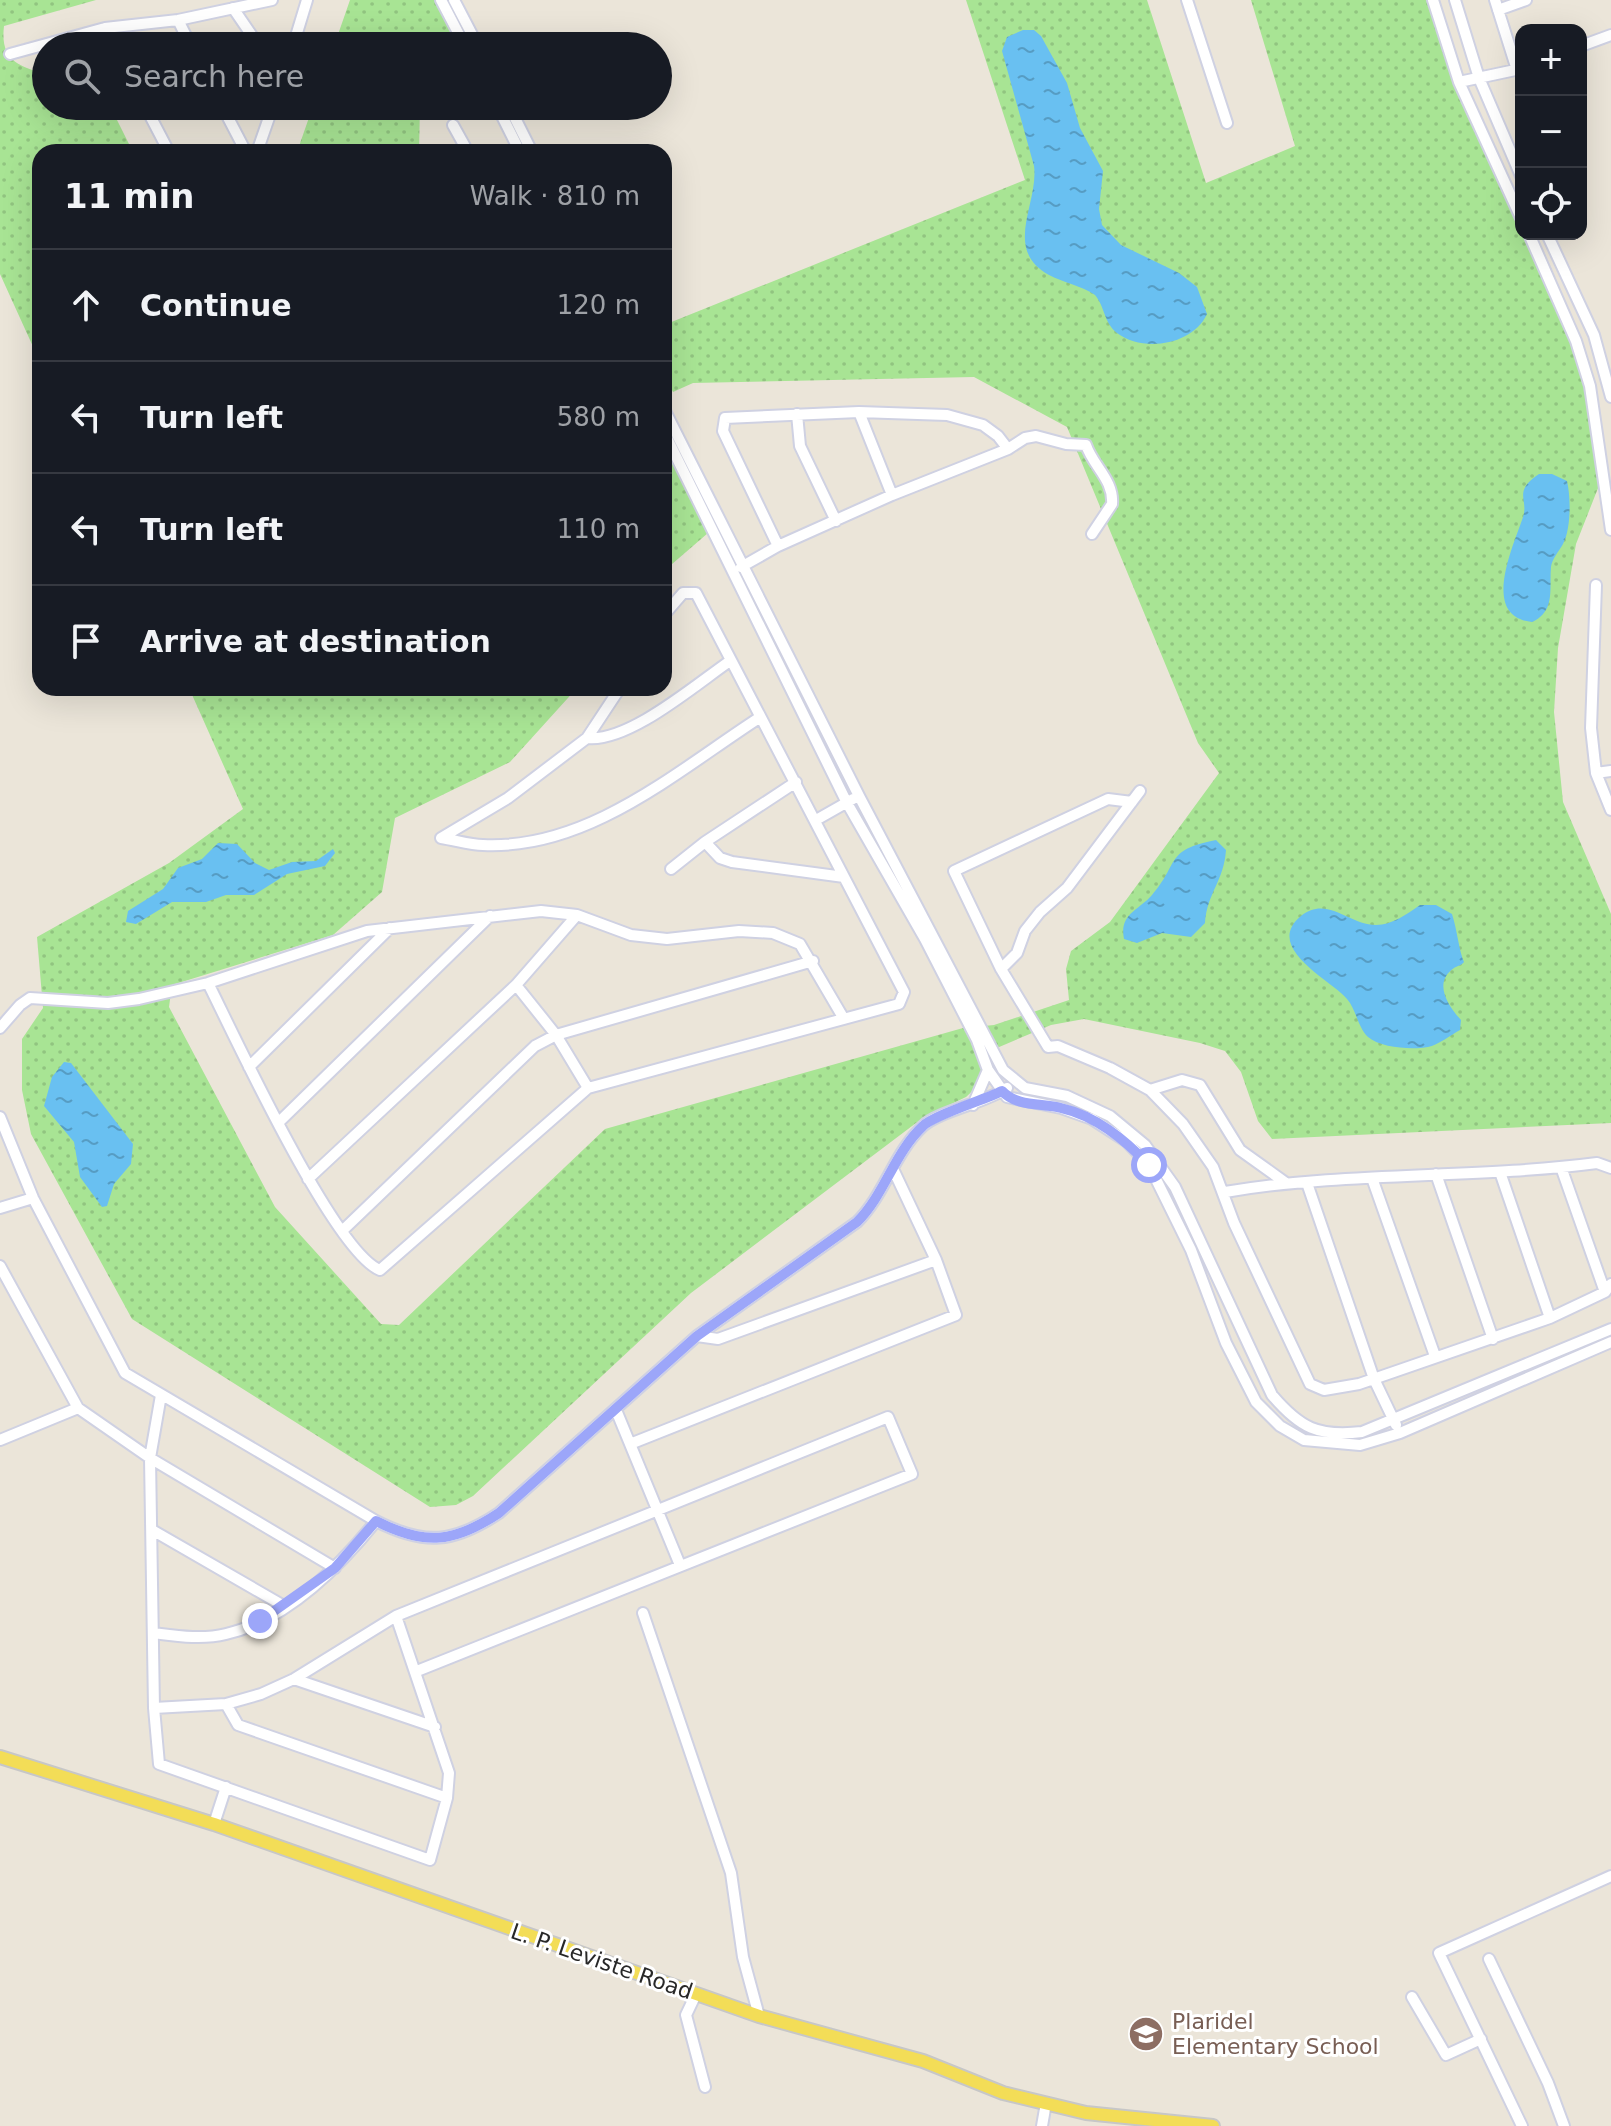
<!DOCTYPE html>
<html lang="en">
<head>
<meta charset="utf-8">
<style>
	:root { --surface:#171b24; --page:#20242c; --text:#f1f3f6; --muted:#9ea1a6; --line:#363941 }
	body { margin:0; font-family:"DejaVu Sans",sans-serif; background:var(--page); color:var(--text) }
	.controls { position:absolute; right:24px; top:24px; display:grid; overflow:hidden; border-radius:16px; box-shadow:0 8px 32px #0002 }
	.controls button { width:72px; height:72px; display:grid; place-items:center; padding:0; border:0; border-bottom:2px solid var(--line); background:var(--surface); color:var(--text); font:40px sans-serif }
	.stop { position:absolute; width:24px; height:24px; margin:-18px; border:6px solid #9ca6f9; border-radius:50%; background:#fff }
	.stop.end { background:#9ca6f9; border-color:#fff; box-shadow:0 2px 8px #0008 }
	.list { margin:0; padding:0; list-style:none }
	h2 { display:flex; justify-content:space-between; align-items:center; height:104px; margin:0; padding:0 32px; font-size:34px }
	h2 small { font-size:26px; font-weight:400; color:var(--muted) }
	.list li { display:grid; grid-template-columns:52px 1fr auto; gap:24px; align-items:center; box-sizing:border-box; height:112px; padding:0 32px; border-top:2px solid var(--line) }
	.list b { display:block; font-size:30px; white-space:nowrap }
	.list em { font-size:26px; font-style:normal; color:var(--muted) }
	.icon { flex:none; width:44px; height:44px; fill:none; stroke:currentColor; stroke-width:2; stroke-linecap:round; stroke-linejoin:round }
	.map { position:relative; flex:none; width:1611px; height:2126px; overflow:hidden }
	.search { position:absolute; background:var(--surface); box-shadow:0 8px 32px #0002; left:32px; top:32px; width:640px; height:88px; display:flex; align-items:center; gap:20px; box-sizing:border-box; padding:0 28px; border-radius:44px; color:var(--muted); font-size:30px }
	.panel { position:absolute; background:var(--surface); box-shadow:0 8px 32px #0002; left:32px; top:144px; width:640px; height:552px; border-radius:24px }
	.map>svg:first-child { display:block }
</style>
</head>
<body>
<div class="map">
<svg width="1611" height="2126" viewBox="0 0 1611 2126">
	<defs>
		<pattern id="grass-dots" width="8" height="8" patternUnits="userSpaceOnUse" patternTransform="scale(2)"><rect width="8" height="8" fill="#a8e494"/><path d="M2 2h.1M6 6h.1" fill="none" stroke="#91c480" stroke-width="1.8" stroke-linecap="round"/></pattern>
		<pattern id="water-ripples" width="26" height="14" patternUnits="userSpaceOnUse" patternTransform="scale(2)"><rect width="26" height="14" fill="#69c0f1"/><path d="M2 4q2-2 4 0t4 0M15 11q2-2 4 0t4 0" fill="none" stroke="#569cc3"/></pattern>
	</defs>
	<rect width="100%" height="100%" fill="#ebe5d9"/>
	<path fill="url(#grass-dots)" d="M0,0H96L4,26C0,59 17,66 46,74V106H110L133,152H40V362L0,274Z
		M350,0H437L455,40L446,46H334Z
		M966,0H1147L1206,183L1295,146L1251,0H1430L1460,89L1585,376L1602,478L1576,544L1558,648L1554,712L1563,802L1611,914V1123L1272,1139L1258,1121L1241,1072L1225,1051L1200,1043L1084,1019L1051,1025L978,1056L982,1069L981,1083L966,1097L924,1117L691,1293L473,1496L456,1505L430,1507L132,1319L31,1134L22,1090V1039L43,1008L37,937L169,863L243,809L189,688H577L510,762L395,818L382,892L333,935L172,985L169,1007L275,1207L381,1324L399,1325L605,1129L963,1028L994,1025L1069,1000L1066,969L1071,951L1110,922L1219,773L1198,743L1067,427L974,377L693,383L673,392L664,375V325L1025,180Z
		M313,106H420L419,152H297Z
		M664,445L708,533L664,571Z"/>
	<path fill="url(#water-ripples)" d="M1023,30H1034L1041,36L1067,83L1080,128L1103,171L1099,209L1102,225L1121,245L1179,273L1197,287L1207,314C1193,345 1143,353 1117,333C1104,323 1105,307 1095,295C1080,285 1064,283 1049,275C1002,249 1039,204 1034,166L1002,51L1007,37Z
		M1539,474H1552L1567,481C1571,498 1571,529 1563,544C1559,551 1552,559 1551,567C1549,588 1556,611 1532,622C1480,617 1513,547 1523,517C1529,499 1512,492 1539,474Z
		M1216,840L1226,850C1224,881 1207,893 1205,923L1191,937L1162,933L1137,943L1124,939C1119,914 1138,911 1152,895C1180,863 1164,850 1216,840Z
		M218,843L237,844L255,863L269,870L292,862L316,861L333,849L335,853L325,866L287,874L254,895H226L206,902H172L136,924L126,922L128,911L163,889L178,868L202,859Z
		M1420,905H1436L1452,914C1457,929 1459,951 1464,962C1462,965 1457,966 1454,968C1432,983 1449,1007 1461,1020L1460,1030C1451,1035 1438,1045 1428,1047C1412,1050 1381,1048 1368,1037C1358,1028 1356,1009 1347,999C1333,981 1262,948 1301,916C1327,895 1349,925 1376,925C1392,925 1407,914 1420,905Z
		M64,1062L71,1063L133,1144L131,1164L114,1184L107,1206L102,1207L80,1177L74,1142L44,1106L52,1077Z"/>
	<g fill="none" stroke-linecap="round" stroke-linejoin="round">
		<g stroke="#cfd1e2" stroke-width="14">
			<path id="minor" d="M441,0L465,46
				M454,0L478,46
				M1187,0L1227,123
				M1433,0L1459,82L1521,218
				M1455,0L1479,78L1521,176
				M1495,0L1517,70
				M233,8L259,46
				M1498,10L1526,0
				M178,20L191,46
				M105,28L114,46
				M293,46L307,0
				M1581,46L1611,35
				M10,54L105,28L178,20L272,0
				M1459,82L1520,69
				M145,106L169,152
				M222,106L246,152
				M497,106L520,152
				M509,106L532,152
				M453,125L468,152
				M257,152L273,106
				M1529,234L1576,341L1590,386L1611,530
				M1547,234L1594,335L1611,397
				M664,409L859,796L1003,1070L1025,1088L1067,1096L1110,1116L1145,1145L1175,1187L1272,1395C1300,1428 1318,1437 1362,1432L1611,1329
				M859,412L892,495
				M797,414L800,446L836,521
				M664,432L847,803L925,939L977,1040L988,1070L1007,1097L1061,1108L1092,1119L1126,1141L1149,1165L1191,1250L1226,1343L1256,1402L1280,1426L1304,1440L1360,1445L1400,1433L1611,1342
				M778,546L723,431L725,418L859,412L947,415L983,425L998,436L1008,449
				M741,567L778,546L892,495L1008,449L1025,438L1036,436L1066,444L1086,445C1093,466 1114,480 1112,504L1092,534
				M1596,585L1591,728L1596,773L1611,810
				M587,738C628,743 695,685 730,661
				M1596,773L1611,771
				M1132,802L1108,799L954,871L1001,969L1048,1047L1058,1046L1110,1068L1150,1090L1183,1124L1213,1167L1234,1223L1310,1384L1324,1390L1359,1384L1550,1318L1605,1292L1611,1284
				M816,820L853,799
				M441,838C455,840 470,845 483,845C588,850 677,771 759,718
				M441,838L508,798L587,738L620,688
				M705,842L720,858L732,862L844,877
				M671,869L705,842L796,782
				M1001,969L1017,953L1025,931L1040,912L1067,888L1140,791
				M208,983C234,1035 334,1252 380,1270L588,1088L899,1004L904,992L696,593H683L664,615
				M516,985L556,1035L588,1088
				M0,1028L20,1005L30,998L108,1003L139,999L208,983L367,931L541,911L577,915L631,935L667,939L739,931L773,933L800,944L844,1019
				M249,1067L390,928
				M1150,1090L1182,1080L1200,1085L1240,1150L1286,1183
				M973,1105L988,1070
				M0,1117L33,1198L125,1373L376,1521C425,1546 454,1543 499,1513L697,1336L857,1222C885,1194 894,1153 923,1126C939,1111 985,1103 1007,1088
				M279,1122L490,916
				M1561,1167L1605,1292
				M1500,1172L1550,1318
				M1436,1174L1493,1339
				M1372,1178L1435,1356
				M308,1179L516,985L577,915
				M1307,1183L1374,1379L1396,1425
				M1225,1192C1348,1171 1474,1179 1597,1163L1611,1168
				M0,1208L33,1198
				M342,1231L535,1046L556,1035L813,961
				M0,1266L78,1408L150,1458L335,1568
				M697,1336L718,1339L936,1260
				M161,1395L150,1458L154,1708L159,1764L430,1860L447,1798L449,1773L396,1616
				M616,1410L680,1565
				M0,1440L78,1408
				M630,1444L956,1315L936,1260L893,1169
				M152,1530L284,1606
				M643,1613L731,1873L743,1957L759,2016
				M153,1633C177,1636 202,1640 226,1634C287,1620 339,1567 376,1521
				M294,1679L435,1727
				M226,1704L238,1725L447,1798
				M154,1708L226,1704L261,1694L294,1679L396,1616L888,1417L912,1474L417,1671
				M214,1824L226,1787
				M1489,1959L1548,2083L1564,2126
				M696,1994L686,2015L705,2087
				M1412,1997L1446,2055L1481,2039
				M1042,2126L1046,2103
				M1522,2126L1439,1953L1611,1876"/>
		</g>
		<g stroke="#c7c7c7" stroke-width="16">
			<path id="major" d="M0,1757L214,1824L759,2016L923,2061L1003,2093L1086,2113L1213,2126"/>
		</g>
		<use href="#minor" stroke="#fff" stroke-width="10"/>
		<use href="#major" stroke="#f3dd57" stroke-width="12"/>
	</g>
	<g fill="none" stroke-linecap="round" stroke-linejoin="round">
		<path stroke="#9ca6f9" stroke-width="10" d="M260,1621L335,1568L376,1521C425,1546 454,1543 499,1513L697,1336L857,1222C885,1194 894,1153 923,1126C934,1115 984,1100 1002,1091C1017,1107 1041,1103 1061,1108C1096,1116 1124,1139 1149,1165"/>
	</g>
	<defs>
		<g id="school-disc" transform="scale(1.8)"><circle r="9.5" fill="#8d6e63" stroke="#fff"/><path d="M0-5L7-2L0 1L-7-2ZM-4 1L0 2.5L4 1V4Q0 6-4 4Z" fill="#fff"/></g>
	</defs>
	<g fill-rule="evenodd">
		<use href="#school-disc" x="1146" y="2034"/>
	</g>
	<g text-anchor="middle" stroke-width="6" stroke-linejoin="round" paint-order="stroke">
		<g font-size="22" fill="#282828" stroke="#fff">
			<text transform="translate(602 1961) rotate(19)" y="8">L. P. Leviste Road</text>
		</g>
		<g font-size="22" fill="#785e54" stroke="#fff" text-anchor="start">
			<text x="1172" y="2029">Plaridel<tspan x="1172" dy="25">Elementary School</tspan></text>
		</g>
	</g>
</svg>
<div class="controls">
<button>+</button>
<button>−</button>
<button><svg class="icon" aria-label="locate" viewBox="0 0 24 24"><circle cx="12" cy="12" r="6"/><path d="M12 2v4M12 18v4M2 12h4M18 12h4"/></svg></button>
</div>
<div class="stop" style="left:1149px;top:1165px"></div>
<div class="stop end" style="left:260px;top:1621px"></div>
<div class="search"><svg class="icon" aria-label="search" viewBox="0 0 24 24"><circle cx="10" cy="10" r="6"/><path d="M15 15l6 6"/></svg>Search here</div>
<section class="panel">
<h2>11 min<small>Walk · 810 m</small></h2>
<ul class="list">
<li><svg class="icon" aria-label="ahead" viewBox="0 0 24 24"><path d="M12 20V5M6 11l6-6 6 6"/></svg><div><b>Continue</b></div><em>120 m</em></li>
<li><svg class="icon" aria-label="left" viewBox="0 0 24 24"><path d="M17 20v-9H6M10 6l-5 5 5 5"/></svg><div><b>Turn left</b></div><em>580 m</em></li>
<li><svg class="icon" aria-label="left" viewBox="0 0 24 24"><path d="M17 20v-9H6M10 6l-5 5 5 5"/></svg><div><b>Turn left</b></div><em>110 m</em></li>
<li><svg class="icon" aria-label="arrive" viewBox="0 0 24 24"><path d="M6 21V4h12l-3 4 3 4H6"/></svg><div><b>Arrive at destination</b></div></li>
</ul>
</section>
</div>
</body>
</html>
